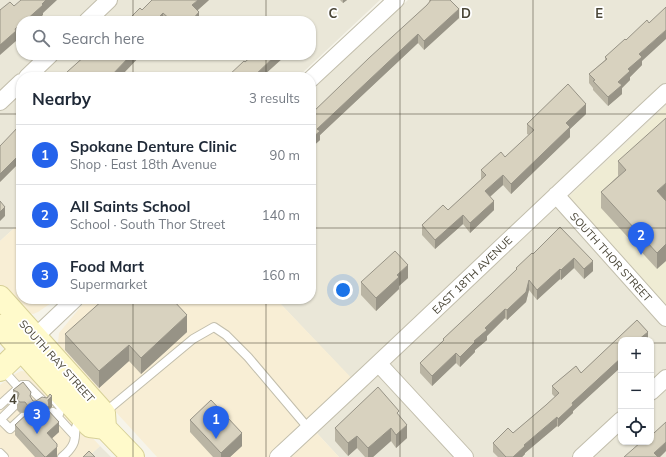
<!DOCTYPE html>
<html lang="en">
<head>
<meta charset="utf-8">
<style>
	:root { --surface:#fff; --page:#f2f2f3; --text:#1f2937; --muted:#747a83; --line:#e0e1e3; --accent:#2563eb }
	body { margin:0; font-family:Mulish,sans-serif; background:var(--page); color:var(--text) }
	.controls { position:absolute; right:12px; bottom:12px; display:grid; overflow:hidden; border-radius:8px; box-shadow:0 1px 3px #0004 }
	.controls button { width:36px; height:36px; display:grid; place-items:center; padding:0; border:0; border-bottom:1px solid var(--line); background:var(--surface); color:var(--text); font:20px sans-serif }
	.you { position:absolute; left:343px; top:290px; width:14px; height:14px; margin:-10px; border:3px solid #fff; border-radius:50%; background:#1a73e8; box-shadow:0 0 0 6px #1a73e833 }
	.badge { display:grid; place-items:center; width:26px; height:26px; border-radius:50%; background:var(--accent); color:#fff; font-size:13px; font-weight:700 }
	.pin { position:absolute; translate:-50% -33px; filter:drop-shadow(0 1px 2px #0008) }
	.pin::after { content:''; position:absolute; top:21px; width:14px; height:12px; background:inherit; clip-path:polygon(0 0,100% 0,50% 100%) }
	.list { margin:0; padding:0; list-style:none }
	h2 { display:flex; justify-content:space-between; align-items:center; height:52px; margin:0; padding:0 16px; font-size:17px }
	h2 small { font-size:13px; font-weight:400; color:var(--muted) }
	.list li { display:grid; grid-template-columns:26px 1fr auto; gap:12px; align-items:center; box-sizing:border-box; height:60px; padding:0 16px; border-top:1px solid var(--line) }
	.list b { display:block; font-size:15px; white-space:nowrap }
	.list p { margin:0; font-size:13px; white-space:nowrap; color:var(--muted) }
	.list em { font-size:13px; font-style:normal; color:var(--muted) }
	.icon { flex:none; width:22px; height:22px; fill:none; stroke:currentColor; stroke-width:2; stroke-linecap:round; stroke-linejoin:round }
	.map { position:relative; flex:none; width:666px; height:457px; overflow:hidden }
	.search { position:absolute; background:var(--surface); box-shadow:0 1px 3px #0004; left:16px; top:16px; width:300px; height:44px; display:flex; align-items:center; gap:10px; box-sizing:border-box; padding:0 14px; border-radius:16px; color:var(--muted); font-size:15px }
	.panel { position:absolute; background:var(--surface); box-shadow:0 1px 3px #0004; left:16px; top:72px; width:300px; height:232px; border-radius:16px }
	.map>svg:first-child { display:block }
</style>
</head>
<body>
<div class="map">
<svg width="666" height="457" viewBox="0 0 666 457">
	<rect width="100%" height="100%" fill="#f6f4ea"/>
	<path fill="#eae7d8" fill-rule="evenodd" d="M0,0H380L298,77H21V222L0,241ZM21,21H311V55H21Z
		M408,0H666V106L565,200L666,310V457H339L315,431L360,388L276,299H311V90ZM621,340H651V442H621Z
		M100,446L111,457H88Z"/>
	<path fill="#f8eed5" d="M21,222V299H57L38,312L33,314L27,313L21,309L0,286V241Z
		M87,299H276L361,388L315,431L339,457H157L61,352L58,343L59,333Z
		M21,371L29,372L35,376L100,446L88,457H0V385L15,374Z"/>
	<path fill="#efecd4" d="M666,106V310L565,200Z"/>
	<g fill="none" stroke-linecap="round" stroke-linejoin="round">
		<g stroke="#c2beac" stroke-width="10">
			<path id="lane" d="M2,369L19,388
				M55,401L61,408L58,417
				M0,405L22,385H27L45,403
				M53,412L74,435
				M104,413L193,339L214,327L226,335L248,357L309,429
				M0,419L10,429L23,417
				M1,419L14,406
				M0,453L4,457
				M62,457C67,453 72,448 74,442C77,431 72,428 82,419"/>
		</g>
		<g stroke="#c2beac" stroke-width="18">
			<path id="street" d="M87,21L109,0
				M27,77L50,55
				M311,79L396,0
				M0,102L21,82
				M556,195L666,318
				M35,337L75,299
				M379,364L465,457
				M651,392L666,378
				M278,457C408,337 536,213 666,92
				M581,457L621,420"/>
		</g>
		<g stroke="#d7d098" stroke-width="24">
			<path id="secondary" d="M0,297L104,413L105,428
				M0,326L90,426L105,428L133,457
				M0,370L31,340"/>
		</g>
		<use href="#lane" stroke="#fff" stroke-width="8"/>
		<use href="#street" stroke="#fff" stroke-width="16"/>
		<use href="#secondary" stroke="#fffacb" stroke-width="22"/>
	</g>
	<path fill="#bab5a4" d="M209,0L197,11L199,21H127Z
		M340,0H347L343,3Z
		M429,0H450L459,18L424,50L418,43L320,135V140L311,148V114L427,5L429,3Z
		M626,40L642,61V65L630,77V80L622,88V94L608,106L593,90V88L589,83V74L605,60V57Z
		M86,55H141L120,77H67V72Z
		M586,114L570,129V137L511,194L503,185L490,197L494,210L470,233L463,224L435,249L422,235V225L448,210L481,180V170L505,157L529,135L527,134V124Z
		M21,116V161L0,182L18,127V118Z
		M618,161L665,200L657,269L601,208V192L618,176Z
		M560,227L593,271L584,279L574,268L561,280L560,279L537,300L529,290L526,302L507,320L505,318L487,336V340L475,350V352L460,367L456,363L432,386L420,373V363L443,341V339L491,294L516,270V268L533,254Z
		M408,278L399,286V289L376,311L361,295V282Z
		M637,320L648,332V340H621V367L573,411V413L558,427L557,426L525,453V454L522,457H498L493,452V443L508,428L513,433L546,405L555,397L552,394V386L576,366L581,373Z
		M187,332L141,374L129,361L99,388L65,350V334Z
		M23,382L33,401L52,407L49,409V411L59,432L52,438L57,454V457H35L15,435V425L27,414L25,412L20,413L17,410V402L13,401V390Z
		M399,415L407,438L396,448L391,441L373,457H365L357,448L348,456L335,441V428Z
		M190,420L242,446L230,457H213L190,432Z"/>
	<path fill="#979386" d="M46,0H57L43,13V15L36,21H25Z
		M198,0H209L192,15V5Z
		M343,0H347L343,3Z
		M459,9V18L424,50V41Z
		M199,12V21H191Z
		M163,13V21H155Z
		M21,24V35L16,39V41L0,55V45Z
		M666,30V39L642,61V65L630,77V80L622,88V94L608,106V97L639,54Z
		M418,34V43L320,135V140L311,148V139L317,129Z
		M131,55H141L120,77H110Z
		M276,55H283V58L262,77H253Z
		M102,73V77H97Z
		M586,104V114L570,129V137L511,194V184L566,123Z
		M21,153V161L0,182V174Z
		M503,175V185L485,201V191Z
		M666,183V200L657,208V191Z
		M494,201V210L470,233V223Z
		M5,207V216L0,221V212Z
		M463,215V224L435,249V240Z
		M666,244V261L657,269V253Z
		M574,258V268L561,280V270Z
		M593,261V271L584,279V269Z
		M408,265V278L399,286V289L376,311V298L397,275Z
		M560,269V279L537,300V290Z
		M529,280V290L526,302L507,320V310Z
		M505,309V318L487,336V340L475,350V352L460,367V357L485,328Z
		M187,315V332L141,374V358Z
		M648,332V340H638Z
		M129,345V361L99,388V371Z
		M456,353V363L432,386V376Z
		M621,356V367L573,411V413L558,427V419L572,403Z
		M52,396V407L49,409V416L46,408L48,400Z
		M557,417V426L525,453V454L522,457H513L524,445Z
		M59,422V432L47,443V433Z
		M407,425V438L396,448V435Z
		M391,428V441L373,457H368V448Z
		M242,433V446L230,457H221V453Z
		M357,436V448L348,456V443Z
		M666,442V451L660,457H654V453Z
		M57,444V457H46Z"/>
	<path fill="#d8d2bf" stroke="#979386" d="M21,0H46L42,4L43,5L25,21H21V24L15,29L16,31L0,45V10L10,2L14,6Z
		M152,0H198L192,5L199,12L191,21H172L163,13L155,21H127L140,8L142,10Z
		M430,0H450L459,9L424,41L418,34L317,129L320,131L311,139V114L369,58L427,5L431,0Z
		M666,7V30L639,54L642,57L628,69L630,71L618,82L622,85L608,97L593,81L595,80L589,74L607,59L605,57L625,39L626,40L647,20L649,23Z
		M294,17L298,21H289Z
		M86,55H131L110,77H105L102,73L97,77H68L70,75L67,72Z
		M253,55H276L253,77H230L228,76L244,61L245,62Z
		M568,84L586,104L566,123L570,127L511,184L503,175L485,191L494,201L470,223L463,215L435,240L422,225L443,205L448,210L486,175L481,170L501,152L505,157L534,130L527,124Z
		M21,116V121L18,118Z
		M666,118V183L657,191L666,201V244L657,253L601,192L626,170L618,161Z
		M21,122V153L0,174V146L20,125L19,124Z
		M0,201L5,207L0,212Z
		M560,227L593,261L584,269L574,258L561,270L560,269L537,290L529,280L526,292L507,310L505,309L485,328L487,330L474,341L475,342L460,357L456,353L432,376L420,363L444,340L443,339L491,294L517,269L516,268L532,253L533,254Z
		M395,251L408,265L397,275L399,277L376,298L361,282Z
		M104,299H172L187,315L141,358L129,345L99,371L65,334Z
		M637,320L648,332L638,340H621V356L620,357L621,358L572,403L573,405L558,419L557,417L524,445L525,446L513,457H506L493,443L508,428L513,433L546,405L559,393L552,386L576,366L581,373Z
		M23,382L31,392L30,396L33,401H36L42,397L47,398L50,394L52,396L48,400L49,406L46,408L59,422L47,433L57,444V447L46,457H45L15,425L29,412L27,411L28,406L25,402H20L17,400L19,394L18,392L13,390Z
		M378,387L399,411L397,413L407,425L396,435L391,428L368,448L357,436L348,443L335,428Z
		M211,400L242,433L221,453L190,420Z
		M666,422V442L654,453L658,457H624L641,442H651V433L653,431L654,433Z
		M89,451L95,457H83Z"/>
	<path fill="none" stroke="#4a4637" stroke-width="1" stroke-opacity="0.55" d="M133,0V21M266,0V21M400,0V457M533,0V457M133,55V77M266,55V77M0,114H21M311,114H666M0,228H21M311,228H666M133,299V457M266,299V457M0,343H621M651,343H666"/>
	<g text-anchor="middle" stroke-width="3.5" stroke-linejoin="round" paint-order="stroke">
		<g font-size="11" fill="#4a4637" stroke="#fff">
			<text transform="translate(611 257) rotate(48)" y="4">SOUTH THOR STREET</text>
			<text transform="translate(472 275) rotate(-44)" y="4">EAST 18TH AVENUE</text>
			<text transform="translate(57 361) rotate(48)" y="4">SOUTH RAY STREET</text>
		</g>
	</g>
	<g font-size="13" text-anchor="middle" font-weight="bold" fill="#4a4637" stroke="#fff" stroke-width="3.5" stroke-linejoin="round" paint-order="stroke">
		<text x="333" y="18">C</text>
		<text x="466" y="18">D</text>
		<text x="599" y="18">E</text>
		<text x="13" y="404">4</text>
	</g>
</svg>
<div class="controls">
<button>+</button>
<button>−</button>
<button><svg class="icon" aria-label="locate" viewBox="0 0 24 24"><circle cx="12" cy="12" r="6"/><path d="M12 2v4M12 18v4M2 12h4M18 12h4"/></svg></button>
</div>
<div class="you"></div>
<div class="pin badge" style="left:216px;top:439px">1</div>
<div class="pin badge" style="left:641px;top:255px">2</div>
<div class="pin badge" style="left:37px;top:434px">3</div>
<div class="search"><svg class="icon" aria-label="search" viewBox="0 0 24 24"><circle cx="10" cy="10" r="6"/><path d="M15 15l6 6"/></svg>Search here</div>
<section class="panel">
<h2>Nearby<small>3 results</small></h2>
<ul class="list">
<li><span class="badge">1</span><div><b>Spokane Denture Clinic</b><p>Shop · East 18th Avenue</p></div><em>90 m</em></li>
<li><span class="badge">2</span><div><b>All Saints School</b><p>School · South Thor Street</p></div><em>140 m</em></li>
<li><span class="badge">3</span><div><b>Food Mart</b><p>Supermarket</p></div><em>160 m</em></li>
</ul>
</section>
</div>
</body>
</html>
